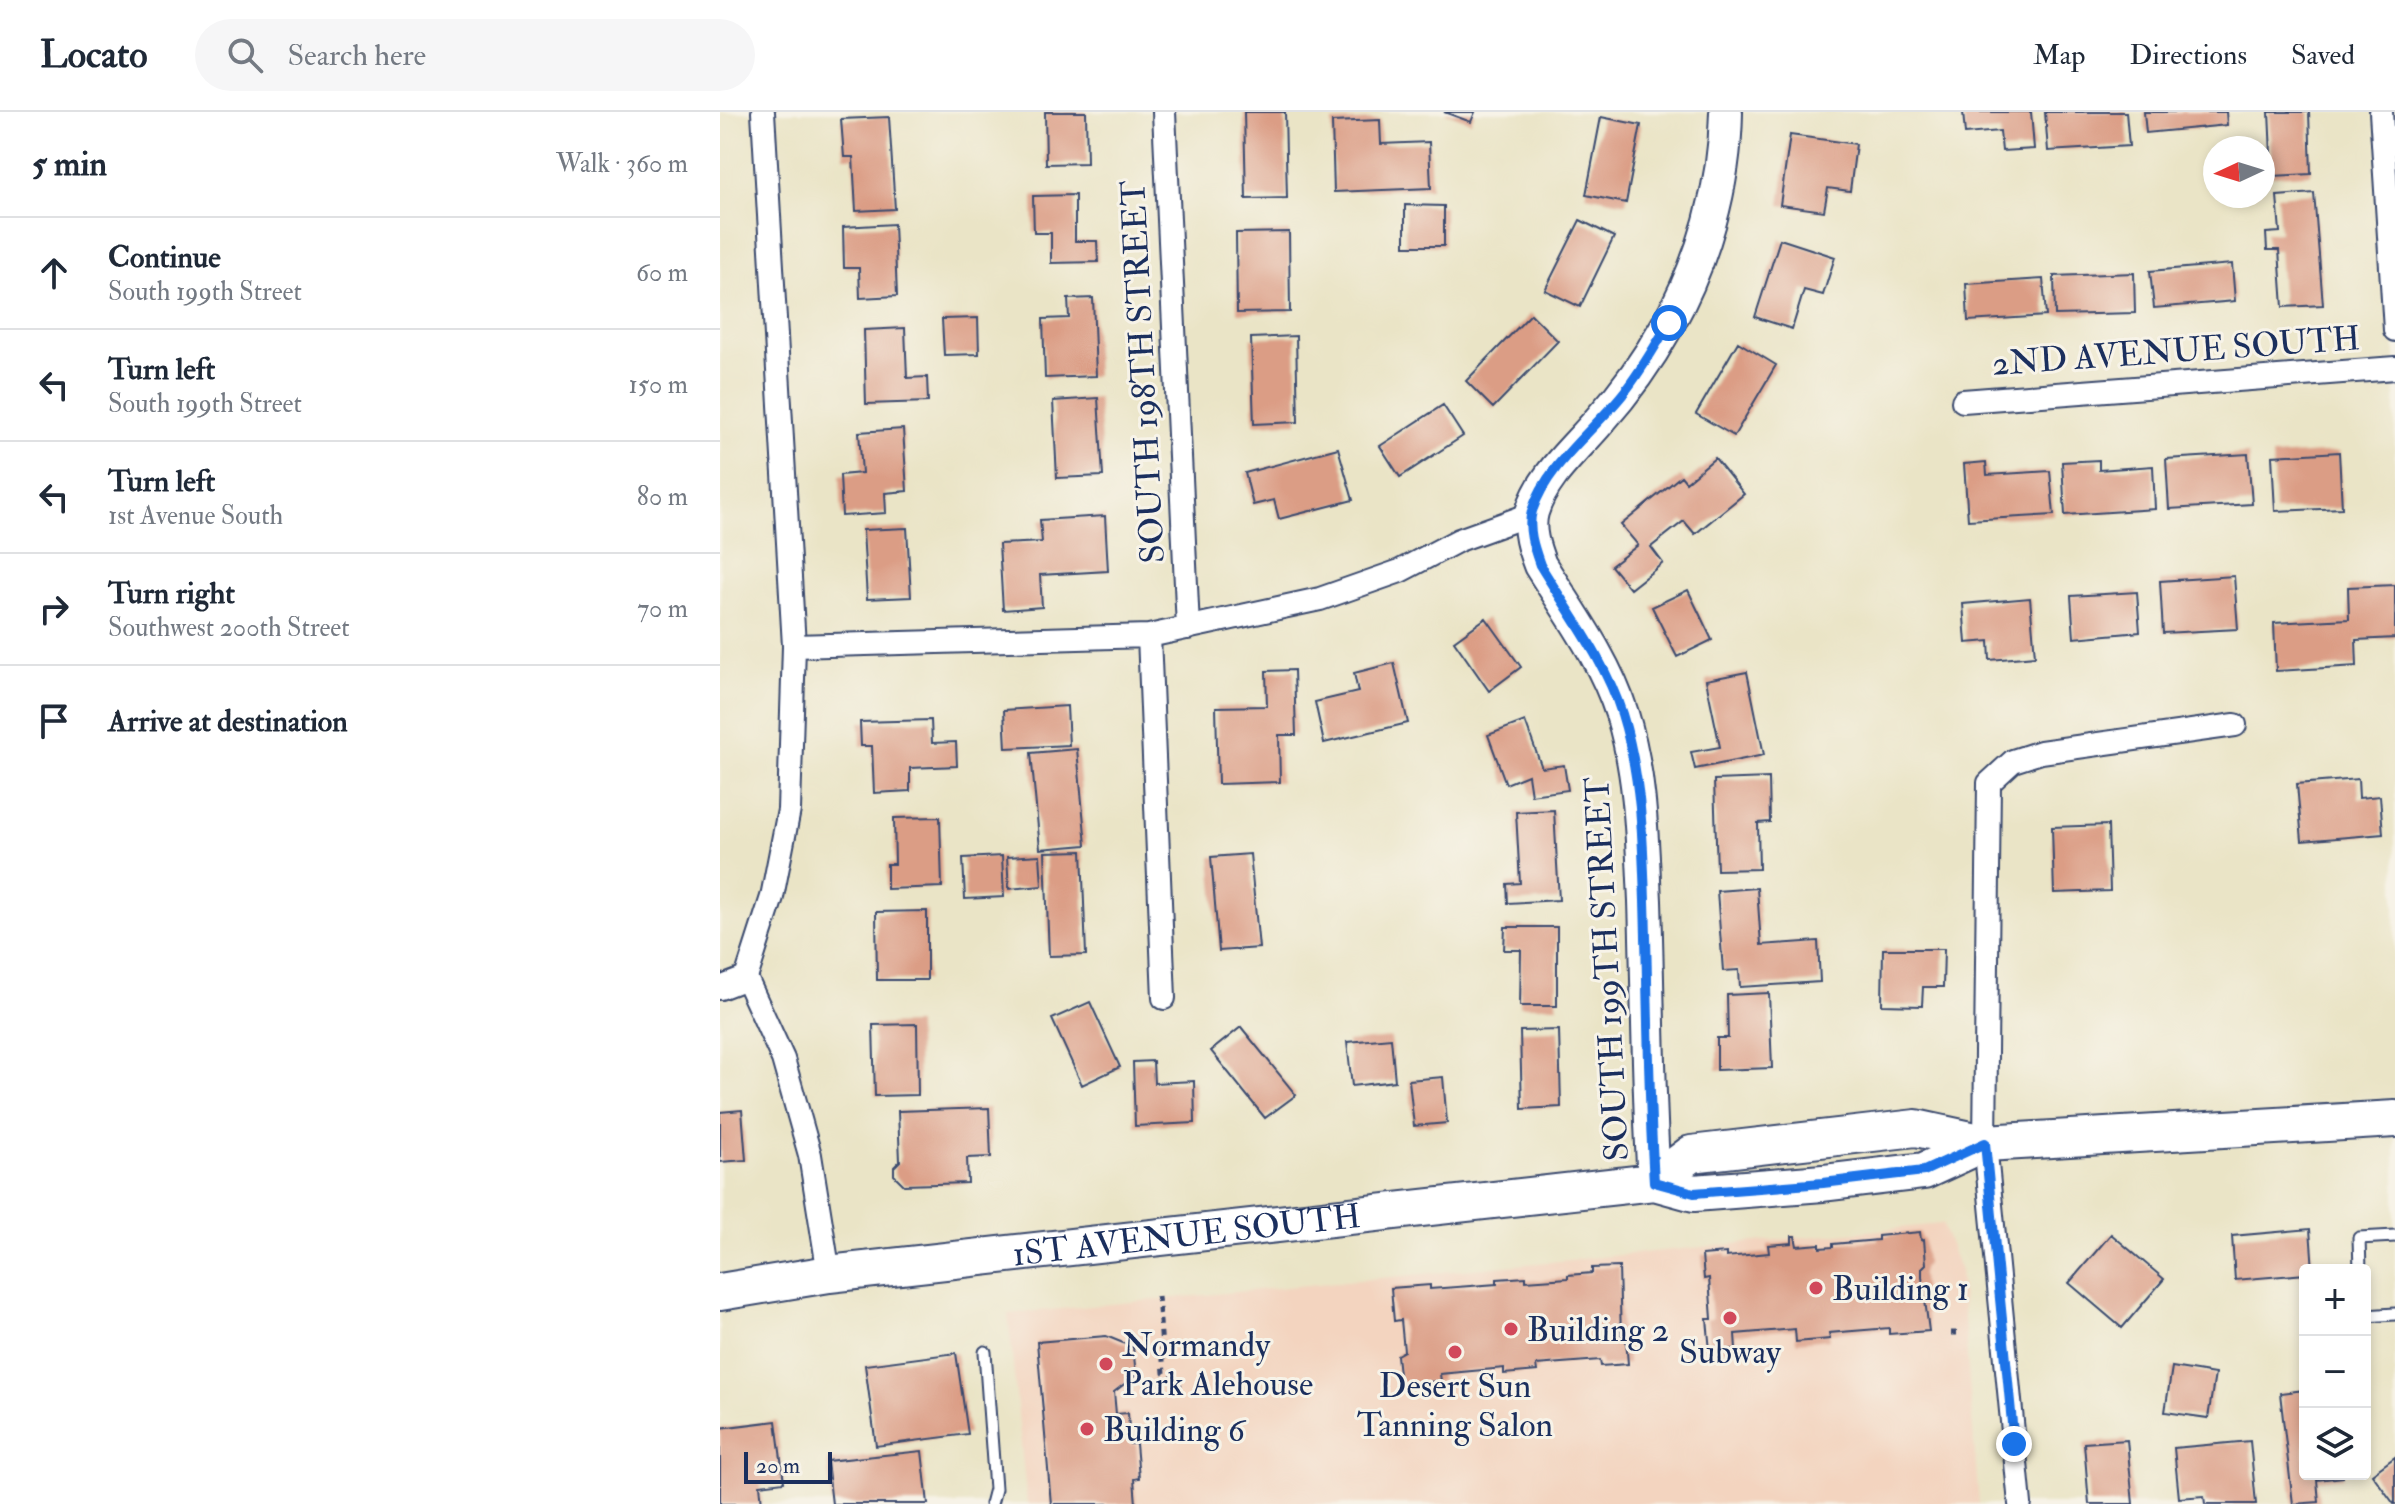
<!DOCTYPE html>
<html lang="en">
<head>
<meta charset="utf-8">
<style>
	:root { --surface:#fff; --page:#f6f6f7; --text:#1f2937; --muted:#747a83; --line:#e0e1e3 }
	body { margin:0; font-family:"IM FELL Double Pica",serif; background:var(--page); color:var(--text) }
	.controls { position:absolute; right:24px; bottom:24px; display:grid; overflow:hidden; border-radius:8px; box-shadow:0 4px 12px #0003 }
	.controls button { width:72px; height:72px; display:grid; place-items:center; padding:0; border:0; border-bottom:2px solid var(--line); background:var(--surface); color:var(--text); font:40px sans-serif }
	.compass { position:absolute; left:1483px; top:24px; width:72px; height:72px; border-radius:50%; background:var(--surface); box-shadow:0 4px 12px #0003; rotate:266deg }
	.scale { position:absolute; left:24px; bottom:20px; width:88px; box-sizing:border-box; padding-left:8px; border:4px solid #1b2f5e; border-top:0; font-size:22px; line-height:28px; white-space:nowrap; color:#1b2f5e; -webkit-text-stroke:6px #f7f3e8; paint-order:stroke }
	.stop { position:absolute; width:24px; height:24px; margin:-18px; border:6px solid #1a73e8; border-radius:50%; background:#fff }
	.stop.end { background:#1a73e8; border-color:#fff; box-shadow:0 2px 8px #0008 }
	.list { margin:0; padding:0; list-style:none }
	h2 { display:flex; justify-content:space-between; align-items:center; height:104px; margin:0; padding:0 32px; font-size:34px }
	h2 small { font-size:26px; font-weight:400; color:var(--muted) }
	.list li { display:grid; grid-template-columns:52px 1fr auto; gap:24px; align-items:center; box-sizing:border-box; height:112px; padding:0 32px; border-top:2px solid var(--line) }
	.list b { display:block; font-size:30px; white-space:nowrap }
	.list p { margin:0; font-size:26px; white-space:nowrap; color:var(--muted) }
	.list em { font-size:26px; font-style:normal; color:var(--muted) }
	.icon { flex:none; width:44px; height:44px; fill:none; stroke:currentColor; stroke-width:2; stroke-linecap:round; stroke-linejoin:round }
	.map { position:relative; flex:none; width:1675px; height:1392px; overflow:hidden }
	header { display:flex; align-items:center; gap:48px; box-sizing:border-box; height:112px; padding:0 40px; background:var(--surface); border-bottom:2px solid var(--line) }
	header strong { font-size:38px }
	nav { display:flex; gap:44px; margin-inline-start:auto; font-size:28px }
	.search { width:560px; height:72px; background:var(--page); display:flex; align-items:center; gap:20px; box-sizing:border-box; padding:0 28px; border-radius:44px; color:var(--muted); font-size:30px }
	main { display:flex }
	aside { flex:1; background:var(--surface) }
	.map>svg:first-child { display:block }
</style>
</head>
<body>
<header>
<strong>Locato</strong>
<div class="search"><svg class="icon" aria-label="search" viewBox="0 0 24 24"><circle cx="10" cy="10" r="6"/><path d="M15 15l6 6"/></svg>Search here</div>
<nav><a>Map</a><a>Directions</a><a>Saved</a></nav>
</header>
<main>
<aside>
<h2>5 min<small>Walk · 360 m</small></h2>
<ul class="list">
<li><svg class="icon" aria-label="ahead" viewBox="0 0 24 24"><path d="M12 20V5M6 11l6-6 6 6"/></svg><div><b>Continue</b><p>South 199th Street</p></div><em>60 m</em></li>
<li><svg class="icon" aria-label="left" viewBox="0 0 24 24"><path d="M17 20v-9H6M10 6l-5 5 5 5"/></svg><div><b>Turn left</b><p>South 199th Street</p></div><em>150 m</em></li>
<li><svg class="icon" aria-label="left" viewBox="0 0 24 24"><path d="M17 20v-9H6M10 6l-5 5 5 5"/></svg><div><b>Turn left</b><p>1st Avenue South</p></div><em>80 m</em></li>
<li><svg class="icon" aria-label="right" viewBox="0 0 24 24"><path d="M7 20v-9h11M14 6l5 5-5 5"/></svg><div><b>Turn right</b><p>Southwest 200th Street</p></div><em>70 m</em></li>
<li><svg class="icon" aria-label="arrive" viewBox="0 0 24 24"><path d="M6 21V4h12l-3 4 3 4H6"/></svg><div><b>Arrive at destination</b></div></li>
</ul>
</aside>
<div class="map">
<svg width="1675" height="1392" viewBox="0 0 1675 1392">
	<rect width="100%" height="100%" fill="#f7f3e8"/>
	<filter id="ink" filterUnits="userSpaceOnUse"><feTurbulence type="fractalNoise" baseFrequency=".0125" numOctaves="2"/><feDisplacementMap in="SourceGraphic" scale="16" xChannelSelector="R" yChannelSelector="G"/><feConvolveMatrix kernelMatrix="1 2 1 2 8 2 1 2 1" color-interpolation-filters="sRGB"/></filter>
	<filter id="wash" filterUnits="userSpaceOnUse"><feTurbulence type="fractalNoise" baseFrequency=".006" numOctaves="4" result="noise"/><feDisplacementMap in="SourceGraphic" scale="32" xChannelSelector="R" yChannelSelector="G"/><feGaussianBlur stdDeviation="1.8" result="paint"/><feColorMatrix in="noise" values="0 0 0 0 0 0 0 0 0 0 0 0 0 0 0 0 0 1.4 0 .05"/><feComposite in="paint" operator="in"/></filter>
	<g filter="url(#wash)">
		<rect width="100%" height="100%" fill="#eae4c6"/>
		<path fill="#f3d4bf" d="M1222,1112L1240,1159L1259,1392H307L288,1202Z"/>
		<g id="blocks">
			<path fill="#db9d85" d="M325,0H366L367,51L326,52Z
				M524,0H565L567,86L526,87Z
				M724,0H755L751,10Z
				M1243,0H1311L1314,37L1282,39L1280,19L1245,22Z
				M1325,0H1406L1409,34L1328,39Z
				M1424,0H1506L1507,13L1426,21Z
				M1549,0H1589L1591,62L1552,64Z
				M169,5L175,97L136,99L133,45H124L121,7Z
				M881,5L921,13L906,91L866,83Z
				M660,8L661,32L709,30L711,76L614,80L612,10Z
				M1070,23L1136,32L1130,79L1108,76L1104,99L1060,93Z
				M1594,81L1603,193L1563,195L1559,138H1547L1546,121L1560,120L1557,84Z
				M355,83V129H377L378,150L331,151V121H314L313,84Z
				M685,93L724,94V134H685Z
				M860,108L894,125L860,195L825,178Z
				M174,112L177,184L140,186L139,156H124L123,115Z
				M569,120L570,200L517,201L516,121Z
				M1060,127L1115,145L1103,183L1084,178L1072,217L1035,205Z
				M1512,152L1515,189L1434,196L1430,159Z
				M1414,161L1415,201L1335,203L1334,164Z
				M1323,167L1326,204L1248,209L1246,172Z
				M373,186L376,264L325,266L323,207L349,206L348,187Z
				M811,202L838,229L773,296L746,269Z
				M258,206L259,242L224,243L222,207Z
				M185,216L187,266L207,265L208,290L146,292L144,218Z
				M576,224L578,310L534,312L531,226Z
				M1018,230L1056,253L1014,324L976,302Z
				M378,286L383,364L337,366L333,289Z
				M723,293L743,324L680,365L660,334Z
				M183,317L187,379L165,381L166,401L122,404L120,363L142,361L139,320Z
				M618,336L633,388L559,407L554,388L533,393L525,361Z
				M1619,340L1622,396L1555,399L1552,344Z
				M1528,342L1532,392L1449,397L1446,347Z
				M995,346L1024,382L975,422L964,409L931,435L943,451L910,477L891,454L918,433L901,413L961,364L966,370Z
				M1379,348V358L1433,354L1435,397L1345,403L1342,350Z
				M1266,350L1267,363L1330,359L1334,403L1248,408L1244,352Z
				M385,404L388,459L320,463L322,495L283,498L279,432L322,430L320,408Z
				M187,416L191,485L147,487L143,418Z
				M1514,464L1518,517L1443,521L1440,469Z
				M1675,473V526L1636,528L1637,554L1556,559L1554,511L1629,507L1628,475Z
				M968,478L992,528L957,545L932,495Z
				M1417,480L1420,520L1354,526L1351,484Z
				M1310,486L1315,544L1270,548L1269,529L1246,531L1243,492Z
				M766,506L801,555L769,579L734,529Z
				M674,551L688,611L604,631L595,590L638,580L634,561Z
				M574,558L576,623H559L560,670L498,672L496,595L547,594L546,559Z
				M1027,560L1044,643L975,657L971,640L1000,635L986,568Z
				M347,594L349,633L286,636L284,598Z
				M211,608L212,631L236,630L237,654L190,656V679L154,681L152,634H141L140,610Z
				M805,609L822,656L844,653L848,678L811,683L808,663L786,672L768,623Z
				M357,637L366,733L320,737L311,641Z
				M1049,666L1050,710L1038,711L1039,757L997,758L994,668Z
				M1638,667L1639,686L1660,684L1663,722L1582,729L1577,672Z
				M834,698L839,788L788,791L787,772L800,771L796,700Z
				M220,705L222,775L167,777V752H175L174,706Z
				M1388,713L1390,779L1334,781L1332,715Z
				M362,739L366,843L329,844L325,740Z
				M530,742L539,836L499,839L491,745Z
				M320,743L322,774L289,777L287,745Z
				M282,744L284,785L245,787L243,746Z
				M1037,776L1041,833L1098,829L1100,870L1020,875L1019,858L1003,859L997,779Z
				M207,799V868H157L156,800Z
				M785,815H837V894H800L801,838H784Z
				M1163,837H1224L1223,875H1203L1202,894L1162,893Z
				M1049,881L1052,956L997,958V926H1008L1007,883Z
				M370,890L400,955L362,973L332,907Z
				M197,912L198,983L155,984L153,913Z
				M521,915L576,983L545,1006L491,939Z
				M839,918L841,995L802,997L800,919Z
				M671,926L675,969L632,974L627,930Z
				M433,949L434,971L474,969L475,1011L415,1014L413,950Z
				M723,965L727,1011L694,1014L689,968Z
				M269,996L271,1045L247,1046L248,1071L184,1073L174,1063V1055L180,1049L178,999Z
				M22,998L26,1048L0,1050V1000Z
				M1590,1117L1593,1158H1585V1162L1515,1168L1512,1124Z
				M1200,1120L1201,1128L1204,1127L1206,1152L1202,1156V1165L1209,1219L1169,1222V1216L1109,1221L1110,1227L1076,1230L1075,1217L1015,1222L1016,1237L990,1239L987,1207H992L989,1166L984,1167L982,1143L1006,1141V1145L1049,1141L1048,1133L1072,1131V1124H1075L1077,1134L1100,1132V1136L1113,1135V1132L1158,1128V1124Z
				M1391,1122L1444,1167L1402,1216L1349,1171Z
				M899,1155L901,1225L906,1227L908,1252L881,1254L880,1248L816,1253L817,1259L784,1262V1256L720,1262L721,1269L680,1272L677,1243L684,1239L681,1208L674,1209L671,1176L710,1173V1177L777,1172V1167L806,1165V1169L848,1166V1163L872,1161V1156Z
				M386,1224L413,1235L416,1263L394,1280L396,1302L408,1301L410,1332H416L419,1366L414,1367L416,1392H331L317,1230Z
				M236,1241L248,1322L156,1334L145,1253Z
				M1452,1255L1495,1262L1488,1306L1445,1300Z
				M1585,1278V1362H1623V1365L1597,1368L1599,1390L1573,1392L1560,1281Z
				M56,1309L64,1370L40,1373L42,1392H0V1316Z
				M1407,1328L1413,1392H1369L1364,1331Z
				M1530,1329L1536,1392H1485L1484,1384L1459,1386L1454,1336Z
				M202,1339L208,1392H112L107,1349Z
				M1675,1345V1392H1674L1652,1362Z"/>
		</g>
	</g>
	<g filter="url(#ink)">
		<use href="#blocks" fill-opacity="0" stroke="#3a4a6e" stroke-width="2"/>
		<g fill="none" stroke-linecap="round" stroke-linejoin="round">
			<g stroke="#3a4a6e" stroke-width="15">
				<path id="lane" d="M1640,1158L1639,1126L1675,1124
					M1645,1204L1675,1202
					M265,1240L275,1377L271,1392"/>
			</g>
			<g stroke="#3a4a6e" stroke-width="26">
				<path id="street" d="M43,0L74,534L69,698L52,785L26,866L63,947L90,1043L109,1162
					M444,0L468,516
					M1661,0L1675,218
					M1243,289L1675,256
					M429,524L444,886
					M74,534L429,524L600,487L680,459L739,428L811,402
					M0,876L26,866
					M1300,1392L1265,1031L1269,671L1293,649L1321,640L1515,613"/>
			</g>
			<g stroke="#3a4a6e" stroke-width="36">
				<path id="secondary" d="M934,1070C928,976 928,883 925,789C922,726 921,663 902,602C885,548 850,501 820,453C814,437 807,418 812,400C823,363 856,337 880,308C906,279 928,248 947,214C983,150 1005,74 1006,0"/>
			</g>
			<g stroke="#3a4a6e" stroke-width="40">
				<g id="primary">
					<path d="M934,1070L971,1042L1196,1016L1265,1031L1675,1007"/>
					<path id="s1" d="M0,1180L109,1162L934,1070L974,1081L1103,1071L1204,1059L1265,1031"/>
				</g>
			</g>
			<path stroke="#3a4a6e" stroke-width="5" stroke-dasharray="6 6" stroke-linecap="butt" d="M438,1184L444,1261L461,1275
				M1231,1221H1239"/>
			<use href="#lane" stroke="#fff" stroke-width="11"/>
			<use href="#street" stroke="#fff" stroke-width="22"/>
			<use href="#secondary" stroke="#fff" stroke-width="32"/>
			<use href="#primary" stroke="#fff" stroke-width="36"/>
		</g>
	</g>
	<g fill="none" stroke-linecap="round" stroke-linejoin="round" filter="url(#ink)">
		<path stroke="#1a73e8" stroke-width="10" d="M949,211C934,236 920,261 902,283C872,320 827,353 812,399C807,417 814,436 820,453C849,501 885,548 902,602C921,663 923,726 925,789C928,883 928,976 934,1070L974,1081L1103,1071L1204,1059L1265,1031L1294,1332"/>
	</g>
	<g fill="#d1495b" stroke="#f7f3e8" stroke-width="3">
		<circle cx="1096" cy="1176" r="8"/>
		<circle cx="1010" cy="1206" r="8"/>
		<circle cx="791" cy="1217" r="8"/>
		<circle cx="735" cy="1240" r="8"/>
		<circle cx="386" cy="1252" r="8"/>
		<circle cx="367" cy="1317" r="8"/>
	</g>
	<g text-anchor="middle" stroke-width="6" stroke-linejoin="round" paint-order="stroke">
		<g font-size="34" fill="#1b2f5e" stroke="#f7f3e8">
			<text transform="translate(1456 238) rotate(-4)" y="12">2ND AVENUE SOUTH</text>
			<text transform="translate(422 260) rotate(-93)" y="12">SOUTH 198TH STREET</text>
			<text transform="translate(886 857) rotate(-93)" y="12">SOUTH 199TH STREET</text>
			<text dy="12" stroke="none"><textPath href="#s1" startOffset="470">1ST AVENUE SOUTH</textPath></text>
		</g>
		<g font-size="34" fill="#1b2f5e" stroke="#f7f3e8" text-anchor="start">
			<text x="1112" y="1188">Building 1</text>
			<text x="807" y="1229">Building 2</text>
			<text x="402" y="1244">Normandy<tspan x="402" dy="39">Park Alehouse</tspan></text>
			<text x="1010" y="1251" text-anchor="middle">Subway</text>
			<text x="735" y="1285" text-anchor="middle">Desert Sun<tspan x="735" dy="39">Tanning Salon</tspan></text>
			<text x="383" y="1329">Building 6</text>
		</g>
	</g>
</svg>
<div class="controls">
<button>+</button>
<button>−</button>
<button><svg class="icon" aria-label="layers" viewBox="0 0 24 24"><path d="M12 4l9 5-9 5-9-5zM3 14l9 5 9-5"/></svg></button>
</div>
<svg class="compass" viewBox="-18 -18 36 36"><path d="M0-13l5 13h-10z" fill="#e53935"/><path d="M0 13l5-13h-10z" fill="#747a83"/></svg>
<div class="scale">20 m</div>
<div class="stop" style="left:949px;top:211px"></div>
<div class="stop end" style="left:1294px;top:1332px"></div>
</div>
</main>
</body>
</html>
